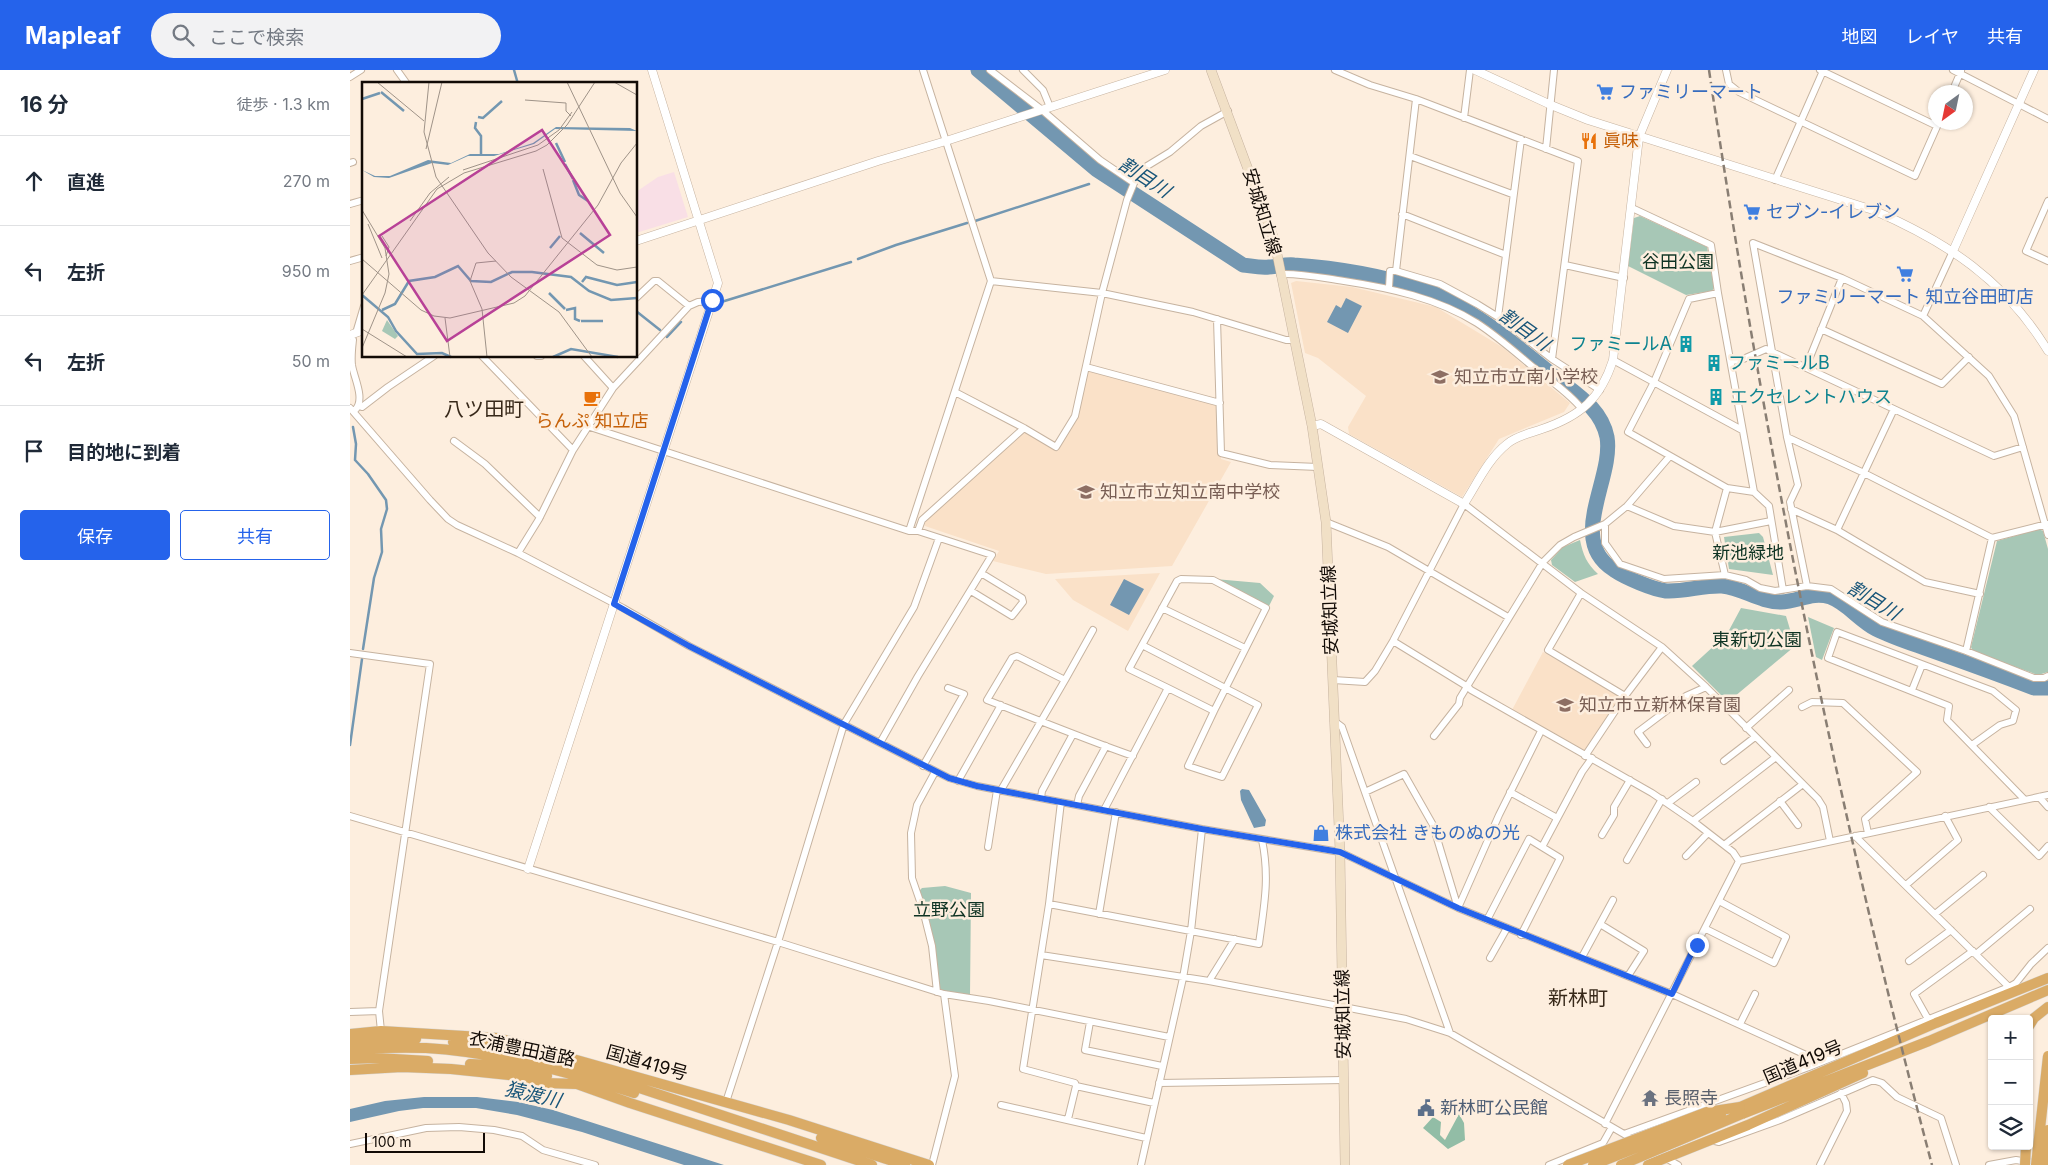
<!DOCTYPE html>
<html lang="ja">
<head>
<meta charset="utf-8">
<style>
	:root { --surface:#fff; --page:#f2f2f3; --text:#1f2937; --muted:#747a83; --line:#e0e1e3; --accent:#2563eb }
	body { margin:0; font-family:Inter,"Noto Sans JP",sans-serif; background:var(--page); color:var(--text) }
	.controls { position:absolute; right:15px; bottom:15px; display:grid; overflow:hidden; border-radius:5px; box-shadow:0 1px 4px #0004 }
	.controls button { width:45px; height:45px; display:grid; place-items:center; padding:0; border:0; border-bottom:1px solid var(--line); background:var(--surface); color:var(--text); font:25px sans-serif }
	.compass { position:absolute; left:1578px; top:15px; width:45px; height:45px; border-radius:50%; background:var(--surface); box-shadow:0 1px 4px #0004; rotate:213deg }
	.scale { position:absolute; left:15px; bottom:12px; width:120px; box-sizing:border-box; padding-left:5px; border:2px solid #120b06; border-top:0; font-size:14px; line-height:18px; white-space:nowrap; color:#120b06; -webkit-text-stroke:4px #fdeede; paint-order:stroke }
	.stop { position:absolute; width:15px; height:15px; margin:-11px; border:4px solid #2563eb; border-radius:50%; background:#fff }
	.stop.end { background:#2563eb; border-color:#fff; box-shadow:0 1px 5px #0008 }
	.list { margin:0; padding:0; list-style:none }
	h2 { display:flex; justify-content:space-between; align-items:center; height:65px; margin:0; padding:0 20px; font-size:21px }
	h2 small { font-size:16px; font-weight:400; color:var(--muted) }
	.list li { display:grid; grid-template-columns:32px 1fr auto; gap:15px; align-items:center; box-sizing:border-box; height:90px; padding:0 20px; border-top:1px solid var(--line) }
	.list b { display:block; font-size:19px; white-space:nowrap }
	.list em { font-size:16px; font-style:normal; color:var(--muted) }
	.actions { display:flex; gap:10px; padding:15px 20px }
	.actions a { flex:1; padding:11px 0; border:1px solid var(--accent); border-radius:5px; text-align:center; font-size:18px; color:var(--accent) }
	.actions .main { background:var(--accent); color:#fff }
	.icon { flex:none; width:28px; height:28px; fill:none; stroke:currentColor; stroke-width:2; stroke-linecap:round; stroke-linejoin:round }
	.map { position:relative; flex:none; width:1698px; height:1095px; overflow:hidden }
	header { display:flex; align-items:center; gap:30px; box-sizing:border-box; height:70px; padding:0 25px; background:var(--accent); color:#fff }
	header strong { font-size:24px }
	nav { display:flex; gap:28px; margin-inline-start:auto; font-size:18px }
	.search { width:350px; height:45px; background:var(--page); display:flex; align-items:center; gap:12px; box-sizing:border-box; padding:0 18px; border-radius:28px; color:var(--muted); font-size:19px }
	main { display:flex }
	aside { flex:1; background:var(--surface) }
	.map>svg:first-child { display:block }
</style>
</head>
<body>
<header>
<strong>Mapleaf</strong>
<div class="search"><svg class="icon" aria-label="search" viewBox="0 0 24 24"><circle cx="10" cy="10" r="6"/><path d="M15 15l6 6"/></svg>ここで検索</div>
<nav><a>地図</a><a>レイヤ</a><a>共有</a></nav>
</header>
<main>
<aside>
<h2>16 分<small>徒歩 · 1.3 km</small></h2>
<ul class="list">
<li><svg class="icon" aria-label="ahead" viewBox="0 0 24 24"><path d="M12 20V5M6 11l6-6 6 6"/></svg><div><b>直進</b></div><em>270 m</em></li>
<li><svg class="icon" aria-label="left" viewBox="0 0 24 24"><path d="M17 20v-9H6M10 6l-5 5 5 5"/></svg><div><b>左折</b></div><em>950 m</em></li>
<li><svg class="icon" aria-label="left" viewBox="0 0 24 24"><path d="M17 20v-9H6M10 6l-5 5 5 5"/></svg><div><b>左折</b></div><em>50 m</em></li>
<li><svg class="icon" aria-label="arrive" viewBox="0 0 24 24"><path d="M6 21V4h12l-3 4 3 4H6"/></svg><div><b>目的地に到着</b></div></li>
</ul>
<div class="actions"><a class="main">保存</a><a>共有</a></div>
</aside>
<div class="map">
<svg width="1698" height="1095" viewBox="0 0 1698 1095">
	<rect width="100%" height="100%" fill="#fdeede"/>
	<path fill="#f9dfe6" d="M324,102L338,147L286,163V122L308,107Z"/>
	<path fill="#fae1c8" d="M946,211L1002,217L1086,237L1152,277L1220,333L1214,342L1149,369L1112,427L999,364L998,357L1016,326L968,288L955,283L941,213Z
		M738,300L867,335L871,389L881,392L822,496L696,504L643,491L649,481L575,456L574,452L673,364L676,362L708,381L728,345Z
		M810,503L778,561L723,530L705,509Z
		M1193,582L1270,627L1269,630L1236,680L1233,681L1162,640Z"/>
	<path fill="#a7c7b6" d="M1290,146L1357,177L1364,218L1362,221L1336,225L1278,196L1284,148Z
		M1689,459L1693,461L1698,479V602L1688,605L1623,582L1621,577L1647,471Z
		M1409,463L1413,467L1423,505L1379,499L1374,467Z
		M1230,470C1233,485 1237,494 1248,504L1225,512L1202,495L1201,490L1213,477Z
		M865,509L910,513L924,526L919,536Z
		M1391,538L1436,546L1445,576L1378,632L1342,596L1377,564Z
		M1458,547L1484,558L1472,590L1466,587Z
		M595,816L621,823L620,926L589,921L569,821L572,818Z"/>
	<path fill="#92bda6" d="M1109,1044L1114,1053L1115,1070L1098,1079L1073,1058L1083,1047L1091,1052L1090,1065L1095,1070Z"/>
	<path fill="#7397b1" d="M996,228L1012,236L998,263L977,252L986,235L991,238Z
		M774,509L794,519L779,545L760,535Z
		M892,719L899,720L916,750L915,756L904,758L891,730L890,721Z
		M74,1027H127L168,1032L203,1040L374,1095H334L232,1062L167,1045L126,1038H73L49,1041L0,1052V1039L35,1031Z"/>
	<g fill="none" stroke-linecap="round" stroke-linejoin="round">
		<path stroke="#7397b1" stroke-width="2.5" d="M164,0L168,14
			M745,105L747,100
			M625,151L739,114
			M508,189L546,175L617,153
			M368,233L501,192
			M286,241L310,260
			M317,267L331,252
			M3,357L6,374L5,390L18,404L36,430L37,439L31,459L32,482L24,508L13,579
			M0,675L12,589"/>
		<path stroke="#7397b1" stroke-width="15" d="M628,0L747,100L893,195C902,196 910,198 919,197C927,197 935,194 944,195C986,198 1029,205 1069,218C1117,234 1166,275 1205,307C1226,324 1251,338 1257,367C1264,409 1216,470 1264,500C1276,508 1302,519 1316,521C1335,522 1354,515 1372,516C1393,518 1409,532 1431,532C1448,532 1462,521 1480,527C1497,533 1510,551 1526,559C1544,568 1564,574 1583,581C1617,593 1650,605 1684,618H1698"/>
		<g stroke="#c6b3a0" stroke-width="8">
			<path id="minor" d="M47,0L57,14
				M640,0L692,40L750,90L784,113
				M673,0L693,20L700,37
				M985,0L1020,15L1066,29L1228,91L1202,289
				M1376,0L1379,14L1389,22L1565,106L1589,52
				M1470,0L1587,56
				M1603,0L1698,49
				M0,7L11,0
				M1602,22L1611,1
				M1114,48L1120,0
				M1196,79L1204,0
				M1060,86L1162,124
				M0,93L3,92
				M1425,110L1473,1
				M1698,131L1676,181L1698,191
				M0,134L14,130
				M1282,138L1361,175L1368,223
				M1052,144L1156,185
				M0,191L14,187
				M1215,195L1274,208
				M1046,201L1090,214L1127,234L1148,247L1202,289L1250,320
				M930,204C952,203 973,208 994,211C1040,218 1087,228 1127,253C1147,266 1165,282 1183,297C1200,310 1219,323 1232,339
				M641,211L752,223L843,242L936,270H944
				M1039,217L1040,201H1046L1066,29
				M1368,223L1404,422L1377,418L1278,362L1304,312L1339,229Z
				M286,228L304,211H308L339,236
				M1573,246L1603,181
				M1148,247L1171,69
				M867,249L871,383L920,395L968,397
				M1471,259L1592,314L1619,287
				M6,263L14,236
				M3,270C2,279 1,287 2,295C4,308 15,328 6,339
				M132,286L223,380
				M187,286H191
				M1263,290L1392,360
				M1381,291L1391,290L1416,279L1644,386L1673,377
				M736,297L870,333
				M1456,297L1492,208
				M263,318L339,236L348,232L362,231
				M605,322L674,358
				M9,336L12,337L38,317L84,286
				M0,338L80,430L98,449L107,455L168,483L273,538L339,576L599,708L627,716L852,759L990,782L1108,838L1322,924L1456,985L1459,997
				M1544,339L1487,460L1575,512L1630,524
				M240,357L559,461H568L642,485L568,606L530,673
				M1437,367L1514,403L1642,468L1697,454
				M104,371L135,394L190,447
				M1404,422L1419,436L1433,520
				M1277,436L1324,456L1365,462L1421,451
				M1441,439L1487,460
				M976,452L1038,477L1158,547
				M1255,454V473L1270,494L1314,509L1375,505L1396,510L1410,518L1425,521L1457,516L1481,519L1532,552L1616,581L1684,608H1694L1698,606
				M559,461L641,211L573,0
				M568,461L572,450L674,358L706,377L725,346L752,223L777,130L784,113L797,96L820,82L851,56L878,41
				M168,483L189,449L223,380L263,318L234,286
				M1375,505L1365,462L1377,418
				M1457,516L1440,432L1448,415L1437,367L1403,173L1492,208L1573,246L1639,306L1664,346L1698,465
				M621,521L662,546L673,532L672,528L631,503
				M1231,523L1198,580L1275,626
				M812,538L895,578
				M1043,571L1118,617L1121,620L1302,723L1343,751L1383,782L1389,791
				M792,575L908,635L872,707L838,696L864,641
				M1616,581L1642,468
				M0,583L80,594L29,941L31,961
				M715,610L743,560
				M983,610L1015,612L1025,601L1043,571L1114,434L1231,523L1312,577L1356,617L1468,729L1473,737L1480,771
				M1562,620L1572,595
				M1452,637L1462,632L1493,633L1567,702L1515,749L1518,763
				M984,651L992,657L1100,963
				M1396,658L1439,620
				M1084,666L1109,634L1110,628L1193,492L1210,475L1224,467L1255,454L1277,436L1320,386
				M1297,674L1288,662L1336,626L1356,617
				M1622,675L1650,655L1663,651L1666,640L1643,621L1487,562L1478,588L1599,636L1597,650L1674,729
				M1235,686L1275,626L1312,577
				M1374,691L1405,667
				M573,696L614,624L598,618
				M585,702L567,735L561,763L562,808L573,840L582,876L587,922
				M608,711L651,635
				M651,720L715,610L667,586L662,588L637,630C686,649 734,669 783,686
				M1015,722L1054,704L1083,755L1108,838
				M1160,722L1207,748
				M1689,727L1698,737
				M691,728L692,721L723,664
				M1430,731L1448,755
				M711,732L699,834L673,999L725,1013L726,1016L804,1033
				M1318,733L1346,712
				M727,735L729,726L756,676
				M1639,737L1689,786L1698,776
				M754,740L818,618L779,599L827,511L831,509L863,510L916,538L864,641L818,618
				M0,746L428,872L594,924L639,931L819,967
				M1343,751L1426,687
				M1252,765L1264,745V737L1280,710
				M1505,766L1659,917
				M1374,775L1453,714
				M638,777L647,720
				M1336,786L1358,763
				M1277,790L1312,729
				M1389,791L1698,725
				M1556,815L1608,770L1595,746
				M699,834L909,874C914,836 920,808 912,770
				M1108,838L1149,745L1191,661
				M749,844L766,742
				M1585,844L1633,805
				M1137,850L1179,769L1192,777
				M1250,854L1294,881L1278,906
				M1356,859L1424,893L1436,867L1369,831
				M1171,865L1210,788L1192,777L1232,702L1242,688
				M1626,884L1680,839
				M691,885L859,911L1056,949L1100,963L1286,1071
				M1232,887L1263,830
				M1140,888L1157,858
				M1559,891L1601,860
				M859,911L885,869
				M0,942L29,941
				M1578,949L1564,924L1623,881
				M740,952L735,980L812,996
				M1390,954L1405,924
				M809,1013L994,1010
				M376,1032L428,872L494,654L564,537L589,468
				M651,1035L796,1068
				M718,1049L726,1016
				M1255,1054L1389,791
				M1274,1064L1459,997L1659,917L1666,913L1681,894L1698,878
				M1365,1071L1369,1072L1430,1050L1523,1010L1532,1013L1547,1027L1591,1048L1606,1095
				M0,1074L76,1058L109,1057L144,1060L172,1066L193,1080L245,1095
				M1314,1087L1328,1095
				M582,1095L605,1006L594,924
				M791,1095L833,908L841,861L852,759
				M1199,1095L1253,1073L1262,1057
				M1470,1095L1497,1041L1496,1033L1491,1023
				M1639,1095L1666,1090L1690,1094"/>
		</g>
		<g stroke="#c6b3a0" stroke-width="9">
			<path id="tertiary" d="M1125,0L1201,35L1238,50L1523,140C1597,172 1655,210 1698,281
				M286,171L528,91L596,71L815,0
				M1603,181L1684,0
				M0,265L14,260
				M962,356L971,354L1114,434C1127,414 1138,389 1157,374C1166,366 1181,363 1192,359C1231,346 1251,328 1263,290L1289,67L1317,0
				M178,799L368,213L302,0"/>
		</g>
		<g stroke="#c6b3a0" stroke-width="10">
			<path id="secondary" d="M861,0L924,169L962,356L976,452L990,782L995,1095"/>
		</g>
		<g stroke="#d9d8d7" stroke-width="11">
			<path id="trunk" d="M1679,956L1684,948L1698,937
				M0,964L31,961L148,968L439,1050L579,1095
				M0,971L66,969
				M103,972L161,980L229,998L522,1095
				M0,979C25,978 51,977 76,978C144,982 220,1002 284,1023
				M0,989L27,988L78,991
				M120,994L141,995L197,1006
				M0,1000L52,997L101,999L159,1005L195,1013L227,1014L280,1033L471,1095
				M1390,1037L1586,953L1698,908
				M1392,1044L1579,971L1698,920
				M471,1068L555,1095
				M1298,1095L1398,1055L1513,1003"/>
		</g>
		<use href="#minor" stroke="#fff" stroke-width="6"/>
		<use href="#tertiary" stroke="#fff" stroke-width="8"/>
		<use href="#secondary" stroke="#f1e0c6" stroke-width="9"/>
		<use href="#trunk" stroke="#daab66" stroke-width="10"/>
		<path stroke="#897e73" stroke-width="2.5" stroke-dasharray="8 4" stroke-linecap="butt" d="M1359,0C1414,369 1486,734 1582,1095"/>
		<g stroke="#d9d8d7" stroke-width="11" stroke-linecap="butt">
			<path id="trunk-bridge" d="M1218,1095L1357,1042L1390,1037
				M1243,1095L1371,1044
				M1271,1095L1392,1044
				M1675,1095L1676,1076
				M1686,1095L1698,986
				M1696,1095L1698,1060"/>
		</g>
		<use href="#trunk-bridge" stroke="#daab66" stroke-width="10"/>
	</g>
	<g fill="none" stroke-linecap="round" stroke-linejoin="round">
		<path stroke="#2563eb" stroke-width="6" d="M362,230L264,534L339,576L599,708L627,716L852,759L990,782L1108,838L1322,924L1344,878L1347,875"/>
	</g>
	<defs>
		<g id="supermarket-bare" transform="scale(1.35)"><path d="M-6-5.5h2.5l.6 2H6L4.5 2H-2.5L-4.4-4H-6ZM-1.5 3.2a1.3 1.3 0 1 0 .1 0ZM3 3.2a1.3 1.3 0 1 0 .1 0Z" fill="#3f7fe0" stroke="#fdeede" stroke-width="2.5" paint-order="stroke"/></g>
		<g id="restaurant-bare" transform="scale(1.35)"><path d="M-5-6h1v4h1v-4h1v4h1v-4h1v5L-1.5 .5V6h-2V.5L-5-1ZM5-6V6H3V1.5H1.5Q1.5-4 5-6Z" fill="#e8710a" stroke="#fdeede" stroke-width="2.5" paint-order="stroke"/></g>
		<g id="building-bare" transform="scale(1.35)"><path d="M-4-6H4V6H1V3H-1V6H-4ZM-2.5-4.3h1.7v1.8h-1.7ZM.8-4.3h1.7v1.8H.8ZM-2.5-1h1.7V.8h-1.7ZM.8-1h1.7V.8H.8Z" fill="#0f9aa8" stroke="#fdeede" stroke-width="2.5" paint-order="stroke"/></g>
		<g id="school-bare" transform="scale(1.35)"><path d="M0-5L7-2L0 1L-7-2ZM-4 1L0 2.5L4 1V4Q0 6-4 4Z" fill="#8d6e63" stroke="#fdeede" stroke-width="2.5" paint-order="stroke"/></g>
		<g id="cafe-bare" transform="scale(1.35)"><path d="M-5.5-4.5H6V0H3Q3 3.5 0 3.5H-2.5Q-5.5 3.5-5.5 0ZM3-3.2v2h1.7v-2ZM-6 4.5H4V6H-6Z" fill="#e8710a" stroke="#fdeede" stroke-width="2.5" paint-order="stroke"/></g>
		<g id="shop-bare" transform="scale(1.35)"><path d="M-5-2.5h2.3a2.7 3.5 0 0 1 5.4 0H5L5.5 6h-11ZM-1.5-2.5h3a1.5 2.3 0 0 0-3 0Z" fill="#3f7fe0" stroke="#fdeede" stroke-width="2.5" paint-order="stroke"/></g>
		<g id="temple-bare" transform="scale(1.35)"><path d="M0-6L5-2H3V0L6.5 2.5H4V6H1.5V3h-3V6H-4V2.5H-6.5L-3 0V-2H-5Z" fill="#6b7280" stroke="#fdeede" stroke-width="2.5" paint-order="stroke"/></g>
		<g id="civic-bare" transform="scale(1.35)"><path d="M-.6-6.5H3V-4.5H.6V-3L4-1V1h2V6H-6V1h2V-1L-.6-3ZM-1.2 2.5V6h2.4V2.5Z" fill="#5c6f8a" stroke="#fdeede" stroke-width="2.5" paint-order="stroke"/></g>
	</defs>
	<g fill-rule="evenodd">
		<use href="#supermarket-bare" x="1255" y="22"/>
		<use href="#restaurant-bare" x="1239" y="71"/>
		<use href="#supermarket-bare" x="1402" y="142"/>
		<use href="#supermarket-bare" x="1555" y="204"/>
		<use href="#building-bare" x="1336" y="274"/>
		<use href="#building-bare" x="1364" y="293"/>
		<use href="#school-bare" x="1090" y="307"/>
		<use href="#building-bare" x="1366" y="327"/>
		<use href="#cafe-bare" x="242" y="328"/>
		<use href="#school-bare" x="736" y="422"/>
		<use href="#school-bare" x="1215" y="635"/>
		<use href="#shop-bare" x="971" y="763"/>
		<use href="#temple-bare" x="1300" y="1028"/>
		<use href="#civic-bare" x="1076" y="1038"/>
	</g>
	<g text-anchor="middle" stroke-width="5" stroke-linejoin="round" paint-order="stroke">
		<g font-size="18" fill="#366cbe" stroke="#fdeede" text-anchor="start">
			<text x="1269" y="28">ファミリーマート</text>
			<text x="1416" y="148">セブン-イレブン</text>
			<text x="1555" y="233" text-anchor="middle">ファミリーマート 知立谷田町店</text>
			<text x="985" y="769">株式会社 きものぬの光</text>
		</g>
		<g font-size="18" fill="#c56008" stroke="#fdeede" text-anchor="start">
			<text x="1253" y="77">眞味</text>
			<text x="242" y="357" text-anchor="middle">らんぷ 知立店</text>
		</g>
		<g font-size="18" fill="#120b06" stroke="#fdeede">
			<text transform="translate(912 142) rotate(73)" y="6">安城知立線</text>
			<text transform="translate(980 540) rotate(-92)" y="6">安城知立線</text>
			<text transform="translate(993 944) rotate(-91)" y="6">安城知立線</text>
			<text transform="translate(172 979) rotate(12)" y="6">衣浦豊田道路</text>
			<text transform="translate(1453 992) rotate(-23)" y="6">国道419号</text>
			<text transform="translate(297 993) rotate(16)" y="6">国道419号</text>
		</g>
		<g font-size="18" fill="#0e3323" stroke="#fdeede">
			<text x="1328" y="198">谷田公園</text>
			<text x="1398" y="489">新池緑地</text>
			<text x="1407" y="576">東新切公園</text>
			<text x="599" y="846">立野公園</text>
		</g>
		<g font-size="18" fill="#0d838f" stroke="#fdeede" text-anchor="start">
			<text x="1322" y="280" text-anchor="end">ファミールA</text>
			<text x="1378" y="299">ファミールB</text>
			<text x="1380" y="333">エクセレントハウス</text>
		</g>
		<g font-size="18" fill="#785e54" stroke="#fdeede" text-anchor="start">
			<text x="1104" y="313">知立市立南小学校</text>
			<text x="750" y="428">知立市立知立南中学校</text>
			<text x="1229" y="641">知立市立新林保育園</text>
		</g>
		<g font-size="18" fill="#5b616d" stroke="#fdeede" text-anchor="start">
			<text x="1314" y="1034">長照寺</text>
		</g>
		<g font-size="18" fill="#4e5e75" stroke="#fdeede" text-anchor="start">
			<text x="1090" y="1044">新林町公民館</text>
		</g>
		<g font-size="19" font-style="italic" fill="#185579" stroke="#fdeede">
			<text transform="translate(795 107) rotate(33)" y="7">割目川</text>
			<text transform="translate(1175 259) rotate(36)" y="7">割目川</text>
			<text transform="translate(1524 530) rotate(31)" y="7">割目川</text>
			<text transform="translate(183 1024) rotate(13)" y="7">猿渡川</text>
		</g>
		<g font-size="20" fill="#372819" stroke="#fdeede">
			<text x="134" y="346">八ツ田町</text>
			<text x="1228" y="935">新林町</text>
		</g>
	</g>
	<g transform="translate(12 12)">
		<rect width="275" height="275" fill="#fdeede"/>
		<path d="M25,238L36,254L33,257L20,249Z" fill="#a7c7b6"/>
		<path d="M194,45L268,46L275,49L193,47L172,62L132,74H106L86,83L70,81L27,96L12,95L0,88L13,94H28L66,78L89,81L108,72H137L171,61Z" fill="#7397b1"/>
		<path fill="none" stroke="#7397b1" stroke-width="2.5" d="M19,10L42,29M0,17L18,11M116,35L121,36L140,19M114,40L113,46L119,54V73M194,61L203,80M203,82L211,97M211,98L217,113L226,119M218,151L242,171M188,166L198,154M220,200L224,195L255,203L275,200M187,211L203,227M0,213L26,235L34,249L55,272L80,271L89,275M20,228L33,222L47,199L73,195L96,184L109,199L129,200L150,190H170L209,195L227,209L249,218L275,216M204,228L213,226V237L218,239M219,239H241M191,275L209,267L256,275"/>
		<path fill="none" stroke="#9f9388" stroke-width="1" d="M15,0L62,39M67,0L62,50L74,95L126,171L149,195L197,230L230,275M205,0L258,111L275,135M252,0L275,13M163,18L204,21V29L209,34M64,67L80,0M181,87L200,156L235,183L255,188L275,185M101,88L176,63L197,48L210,30M0,128L23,166L27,192L23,211L0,266M48,139L68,111L87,95M6,142L20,176M20,154L27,165L24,174M0,177L59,228L72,234L88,236L152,221L163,214L236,123L259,81L275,61M0,213L75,107L102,91L174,69L185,63L205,43L233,0M83,236L88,275M0,247L45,275M125,275L120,227L108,199L114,181L134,179"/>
		<path fill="#b84197" fill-opacity="0.15" stroke="#b84197" stroke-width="2.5" d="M180,48L248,153L85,259L17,154Z"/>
		<rect width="275" height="275" fill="none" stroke="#120b06" stroke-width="2.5"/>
	</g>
</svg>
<div class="controls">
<button>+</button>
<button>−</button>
<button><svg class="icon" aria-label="layers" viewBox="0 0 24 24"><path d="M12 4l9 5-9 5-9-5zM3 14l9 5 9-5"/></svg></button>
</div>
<svg class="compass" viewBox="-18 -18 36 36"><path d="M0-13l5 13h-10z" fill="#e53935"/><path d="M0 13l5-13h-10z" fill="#747a83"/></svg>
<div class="scale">100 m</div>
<div class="stop" style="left:362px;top:230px"></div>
<div class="stop end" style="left:1347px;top:875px"></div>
</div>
</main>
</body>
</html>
